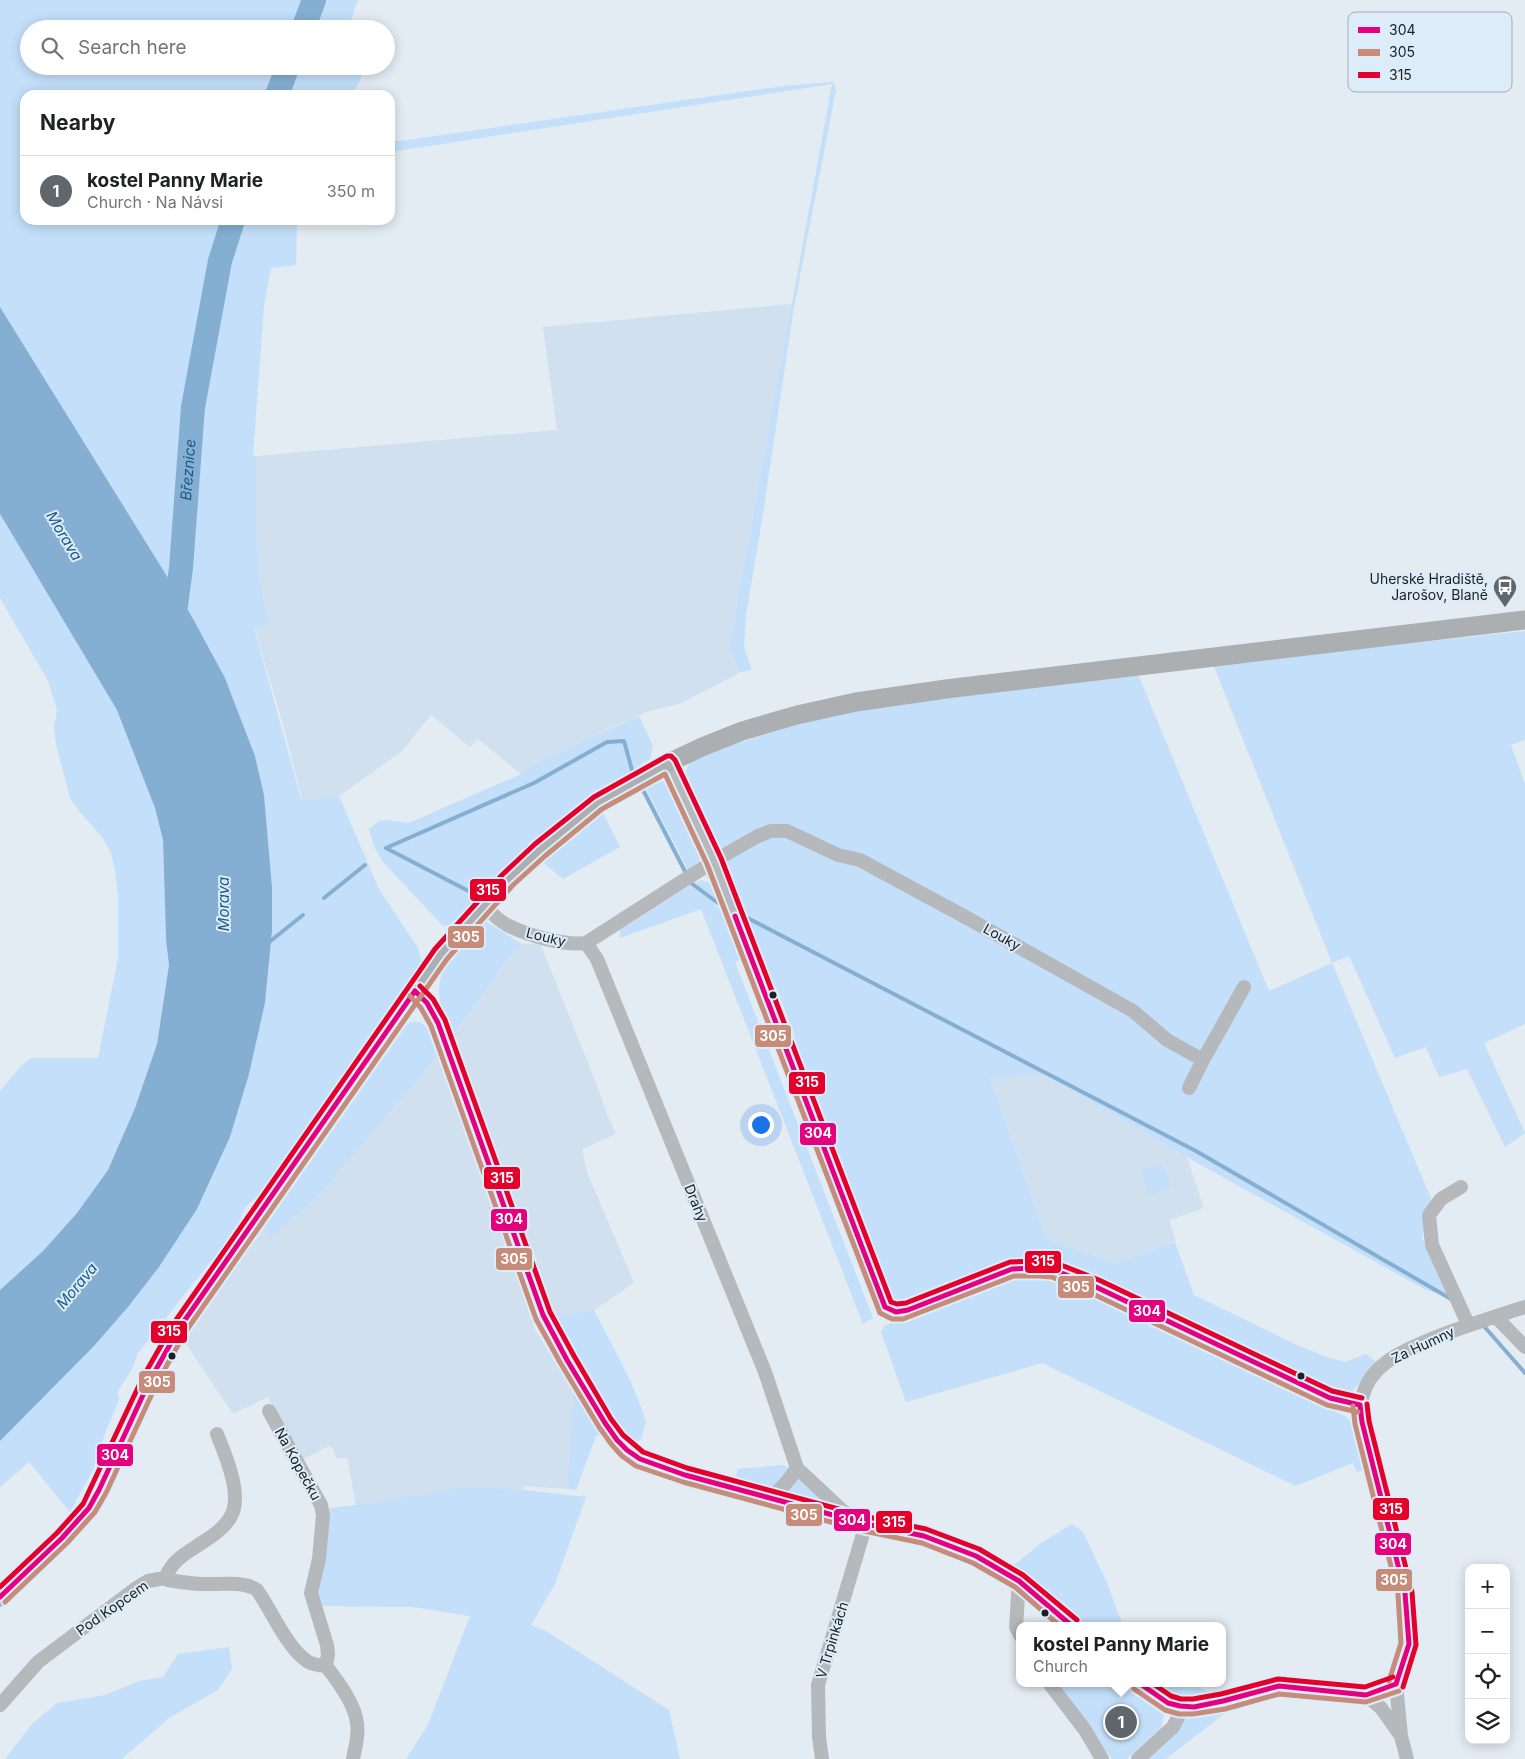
<!DOCTYPE html>
<html lang="en">
<head>
<meta charset="utf-8">
<style>
	:root { --surface:#fff; --page:#f2f2f2; --text:#202124; --muted:#757577; --line:#e0e0e0; --accent:#60676c }
	body { margin:0; font-family:Inter,sans-serif; background:var(--page); color:var(--text) }
	.controls { position:absolute; right:15px; bottom:15px; display:grid; overflow:hidden; border-radius:10px; box-shadow:0 2px 12px #0003 }
	.controls button { width:45px; height:45px; display:grid; place-items:center; padding:0; border:0; border-bottom:1px solid var(--line); background:var(--surface); color:var(--text); font:25px sans-serif }
	.you { position:absolute; left:760px; top:1124px; width:18px; height:18px; margin:-12px; border:4px solid #fff; border-radius:50%; background:#1a73e8; box-shadow:0 0 0 8px #1a73e833 }
	.badge { display:grid; place-items:center; width:32px; height:32px; border-radius:50%; background:var(--accent); color:#fff; font-size:16px; font-weight:700 }
	.pin { position:absolute; translate:-50% -50%; border:2px solid #fff; box-shadow:0 1px 5px #0006 }
	.popup { position:absolute; left:1016px; top:1622px; width:210px; height:65px; box-sizing:border-box; display:grid; place-content:center; border-radius:10px; background:var(--surface); filter:drop-shadow(0 1px 4px #0005); font-size:16px; white-space:nowrap; color:var(--muted) }
	.popup b { font-size:19px; color:var(--text) }
	.popup::after { content:''; position:absolute; left:50%; top:100%; margin-left:-10px; border:10px solid transparent; border-top-color:var(--surface) }
	.list { margin:0; padding:0; list-style:none }
	h2 { display:flex; justify-content:space-between; align-items:center; height:65px; margin:0; padding:0 20px; font-size:21px }
	h2 small { font-size:16px; font-weight:400; color:var(--muted) }
	.list li { display:grid; grid-template-columns:32px 1fr auto; gap:15px; align-items:center; box-sizing:border-box; height:70px; padding:0 20px; border-top:1px solid var(--line) }
	.list b { display:block; font-size:19px; white-space:nowrap }
	.list p { margin:0; font-size:16px; white-space:nowrap; color:var(--muted) }
	.list em { font-size:16px; font-style:normal; color:var(--muted) }
	.icon { flex:none; width:28px; height:28px; fill:none; stroke:currentColor; stroke-width:2; stroke-linecap:round; stroke-linejoin:round }
	.map { position:relative; flex:none; width:1525px; height:1759px; overflow:hidden }
	.search { position:absolute; background:var(--surface); box-shadow:0 2px 12px #0003; left:20px; top:20px; width:375px; height:55px; display:flex; align-items:center; gap:12px; box-sizing:border-box; padding:0 18px; border-radius:28px; color:var(--muted); font-size:19px }
	.panel { position:absolute; background:var(--surface); box-shadow:0 2px 12px #0003; left:20px; top:90px; width:375px; height:135px; border-radius:15px }
	.map>svg:first-child { display:block }
</style>
</head>
<body>
<div class="map">
<svg width="1525" height="1759" viewBox="0 0 1525 1759">
	<rect width="100%" height="100%" fill="#e3ebf3"/>
	<path fill="#d1e0ee" d="M792,304L729,648L741,672L682,703L646,712L535,763L521,774L478,739L470,747L431,715L401,752L339,796L302,799L284,728L254,627L269,622L260,583L256,523V456L557,430L543,327Z
		M540,943L596,1083L607,1114L616,1134L582,1149L587,1172L634,1283L594,1310L554,1318L452,1037L514,950L522,944Z
		M411,1022H417L423,1024L427,1028L437,1056L441,1052L524,1279L534,1328L558,1367L576,1388L568,1489L524,1486L523,1490L471,1486L356,1505L347,1458H336L333,1448L329,1446L302,1460L268,1397L233,1414L186,1344L190,1333L406,1026Z
		M1044,1074L1187,1157L1204,1208L1169,1220L1176,1241L1115,1263L1046,1239L990,1078Z"/>
	<path fill="#c3dff9" d="M0,0H358L351,20L354,29H29V66H364L360,81L351,95H25V220H297L296,265L271,268L264,306L253,456H256V523L260,583L269,623L254,628L301,799L339,796L379,889L418,948L422,963L417,972L259,1196C245,1205 242,1210 239,1226L138,1353L131,1371L118,1391L119,1400L106,1431L93,1470L70,1512L29,1462L0,1487V1441L94,1346L128,1307L159,1267L197,1209L230,1137L249,1073L265,1003L272,931V887L264,795L255,756L225,678L191,615L0,307Z
		M833,82L836,90L794,307L760,533L746,614L744,648L752,670L741,672L729,648L832,84L390,152V141H400L784,86Z
		M0,514L118,710L155,808L163,840L166,940L169,965L157,1044L135,1108L108,1170L77,1213L43,1251L0,1290V1091L21,1066L31,1058H98L118,959V897L115,870L111,853L102,837L80,812L70,798L56,744L54,727L57,710L48,681L0,598Z
		M1525,631V740L1511,745L1525,784V1024L1484,1043L1525,1133L1505,1147L1467,1069L1439,1077L1426,1047L1395,1058L1349,956L1332,963L1432,1201L1422,1238L1448,1297L1426,1290L1201,1165L1044,1074L990,1078L1046,1239L1115,1263L1175,1242L1194,1295L1297,1345L1330,1358L1345,1362L1366,1354L1376,1362L1353,1391L1338,1392L1059,1265H1004L903,1304L897,1303L888,1295L795,1059L799,1058L793,1041L792,1028L777,989L760,966L753,948L757,943L738,898L722,847L714,845L684,780C685,773 687,765 693,760C703,752 733,745 747,740C873,698 1007,689 1138,674L1269,991L1332,963L1213,664Z
		M639,716L653,746L650,759L578,804L504,869L460,919L444,927L382,861L374,846L369,829L379,821L386,820L409,823L521,774L535,763Z
		M662,781L675,791L702,848L699,861L688,870L644,785L652,782Z
		M602,811L620,847L563,879L541,861Z
		M701,880L715,885L719,894L714,905L721,909L724,904L744,958L735,962L873,1318L863,1324L701,909L620,938V930L689,886Z
		M485,921L522,944L514,950L452,1037C444,1018 433,993 443,972C448,962 457,953 464,943C470,935 475,925 485,921Z
		M411,1022C430,1019 432,1043 437,1056L323,1190L270,1239L264,1229L406,1026Z
		M1162,1163L1171,1187L1149,1195L1141,1171Z
		M1023,1274C1040,1275 1064,1274 1075,1289L1347,1417L1352,1423L1367,1469L1357,1472L1353,1463L1296,1486L1042,1363L906,1402L881,1332L884,1326L1001,1279Z
		M594,1310L630,1380L640,1404L646,1422L641,1439L635,1442L628,1437L608,1409L554,1318Z
		M576,1389L606,1433L604,1436H596L576,1490L568,1489L573,1404Z
		M783,1465L801,1475L837,1511L734,1482L738,1469Z
		M471,1486L523,1490L586,1497L555,1584L531,1625L546,1631L669,1710L680,1759H406L427,1727L470,1616L413,1607L320,1606L315,1593L330,1508L356,1505Z
		M1072,1524L1083,1532L1107,1583L1123,1626H1085L1014,1565L1041,1543Z
		M229,1647L232,1669L218,1690L169,1718L122,1759H5L31,1725L57,1703L105,1695L139,1681L163,1677L178,1654Z
		M1055,1683H1122L1164,1715L1161,1728L1127,1759H1112Z
		M1156,1683H1190L1213,1694C1184,1701 1180,1701 1156,1683Z
		M1217,1708L1229,1710L1166,1759H1139L1192,1714Z"/>
	<path fill="#85afd2" d="M0,307L191,615L225,678L255,756L264,795L272,887V931L265,1003L249,1074L230,1137L197,1209L159,1267L128,1307L94,1346L0,1441V1290L43,1251L77,1213L108,1170L135,1108L157,1044L169,965L166,940L163,840L155,808L117,710L0,514Z"/>
	<g fill="none" stroke-linecap="round" stroke-linejoin="round">
		<path stroke="#85afd2" stroke-width="4" d="M640,784L691,883L718,903L728,908
			M386,848L534,783L607,742L624,741L632,770
			M386,848L478,896
			M324,898L365,865
			M738,913L1196,1151L1451,1299
			M268,943L303,915
			M1482,1324L1525,1373"/>
		<g stroke="#85afd2" stroke-width="24">
			<path d="M303,29L314,0"/>
			<path d="M277,95L288,66"/>
			<path id="s1" d="M173,628L181,568L193,407L220,261L233,220"/>
		</g>
		<path stroke="#b6b9bb" stroke-width="14" d="M668,763L714,861L771,1012L885,1307C894,1313 898,1313 908,1310L1012,1269L1039,1268L1054,1270L1096,1287L1330,1398L1360,1405
			M484,905C491,913 498,920 507,925C527,935 564,946 586,943L714,861L758,836L771,831H787L838,855L860,860L969,919L1133,1011L1167,1040L1203,1060L1244,987
			M586,943L597,959L765,1372L797,1468C789,1481 781,1490 769,1498
			M415,991C434,1007 438,1024 446,1046L543,1315L567,1360L605,1423L617,1440L627,1450L640,1459L685,1475L866,1524L924,1536L976,1556L1019,1581L1072,1626
			M1189,1088L1203,1060
			M1461,1187L1441,1199L1429,1215L1432,1245L1468,1324
			M1496,1317L1525,1347
			M269,1411L321,1505L323,1515L319,1559L311,1593L327,1645L328,1655L326,1666
			M797,1468L843,1511L852,1516
			M165,1578C173,1560 183,1555 200,1544C211,1537 225,1528 231,1516C243,1495 225,1454 217,1434
			M1019,1581L1016,1627L1020,1635
			M1049,1683L1085,1730L1102,1759
			M1139,1683C1148,1690 1158,1698 1168,1703C1198,1717 1247,1690 1279,1686L1366,1695L1396,1684
			M1366,1695L1381,1708L1401,1736L1407,1759
			M0,1705L38,1662L135,1589L148,1581L165,1578L168,1580C179,1582 189,1583 200,1584C218,1585 242,1580 257,1590C272,1611 287,1648 307,1661C312,1665 319,1665 326,1666C337,1680 356,1705 357,1724C359,1736 355,1748 353,1759
			M1401,1736L1396,1684L1404,1663L1409,1644L1405,1593L1362,1422C1354,1372 1395,1354 1434,1338C1464,1326 1494,1317 1525,1307
			M822,1759L819,1737L818,1685L866,1524
			M1138,1759L1173,1727L1184,1706"/>
		<path stroke="#acafb2" stroke-width="19" d="M0,1597L85,1514L99,1490L126,1429L150,1380L193,1307L441,954L508,880L540,850L598,803L668,763L702,747L742,731L797,715L856,702L946,689L1525,620"/>
		<g stroke="#ddecf9" stroke-width="9">
			<path id="bus-1" d="M735,916L885,1307L896,1312L908,1310L1012,1269L1039,1268L1054,1270L1096,1287L1330,1398L1360,1405
				M415,991L427,1003L438,1023L543,1315L567,1360L605,1423L617,1440L627,1450L640,1459L685,1475L866,1524L924,1536L976,1556L1019,1581L1072,1626
				M1360,1405L1362,1422L1405,1593L1409,1644L1396,1684
				M0,1597L62,1538L89,1508L99,1490L150,1380L180,1327L415,991
				M1139,1683L1168,1703L1180,1706L1194,1707L1223,1701L1279,1686L1366,1695L1396,1684"/>
		</g>
		<g stroke="#ddecf9" stroke-width="9">
			<path id="bus-2" d="M410,996L421,1008L431,1026L536,1319L561,1364L599,1427L612,1445L622,1456L636,1466L683,1482L864,1531L922,1543L973,1563L1015,1587L1060,1626
				M1353,1406L1355,1424L1398,1594L1401,1643L1389,1681
				M5,1602L67,1543L95,1512L106,1493L157,1383L186,1331L447,959L513,885L545,856L602,809L665,774L707,864L880,1313L892,1319H903L1014,1276H1039L1052,1277L1093,1294L1327,1405L1358,1412
				M1134,1689L1165,1710L1179,1714H1193L1225,1709L1279,1694L1366,1702L1399,1691"/>
		</g>
		<g stroke="#ddecf9" stroke-width="9">
			<path id="bus-3" d="M420,986L433,999L445,1020L550,1312L574,1356L611,1419L623,1435L643,1452L687,1468L868,1517L926,1529L979,1549L1023,1575L1077,1620
				M1367,1404L1369,1421L1412,1592L1416,1645L1403,1687
				M0,1587L57,1533L83,1504L143,1377L174,1323L435,949L502,875L535,844L594,797L667,756H671L675,760L721,858L891,1302L897,1304L906,1303L1010,1262L1039,1261L1056,1263L1099,1280L1332,1391L1362,1398
				M1152,1683L1171,1696L1181,1699H1193L1221,1694L1278,1679L1365,1687L1393,1677"/>
		</g>
		<use href="#bus-1" stroke="#e5007d" stroke-width="5"/>
		<use href="#bus-2" stroke="#c78c79" stroke-width="5"/>
		<use href="#bus-3" stroke="#e4002b" stroke-width="5"/>
	</g>
	<defs>
		<g id="bus-pin" transform="scale(1.25)"><path d="M0 17L-7.5 6A9.5 9.5 0 1 1 7.5 6Z" fill="#60676c" stroke="#ddecf9"/><path d="M-5-6H5V4H4V6H2V4H-2V6H-4V4H-5ZM-3.5-4V0h7V-4ZM-3.5 1.2v1.5H-2V1.2ZM2 1.2v1.5H3.5V1.2Z" fill="#fff"/></g>
	</defs>
	<g fill-rule="evenodd">
		<use href="#bus-pin" x="1505" y="587"/>
	</g>
	<g fill="#1a2024" stroke="#ddecf9" stroke-width="2">
		<circle cx="773" cy="995" r="4.5"/>
		<circle cx="172" cy="1356" r="4.5"/>
		<circle cx="1301" cy="1376" r="4.5"/>
		<circle cx="1045" cy="1613" r="4.5"/>
	</g>
	<g text-anchor="middle" stroke-width="4" stroke-linejoin="round" paint-order="stroke">
		<g font-size="14" fill="#1a2024" stroke="#ddecf9" text-anchor="end">
			<text x="1488" y="584">Uherské Hradiště,<tspan x="1488" dy="16">Jarošov, Blaně</tspan></text>
		</g>
		<g font-size="14" fill="#1a2024" stroke="#ddecf9">
			<text transform="translate(546 937) rotate(14)" y="5">Louky</text>
			<text transform="translate(1002 937) rotate(29)" y="5">Louky</text>
			<text transform="translate(696 1203) rotate(68)" y="5">Drahy</text>
			<text transform="translate(1423 1345) rotate(-25)" y="5">Za Humny</text>
			<text transform="translate(298 1464) rotate(61)" y="5">Na Kopečku</text>
			<text transform="translate(112 1608) rotate(-35)" y="5">Pod Kopcem</text>
			<text transform="translate(832 1640) rotate(-73)" y="5">V Trpinkách</text>
		</g>
		<g font-size="15" font-style="italic" fill="#1a5887" stroke="#ddecf9">
			<text dy="5" stroke="none"><textPath href="#s1" startOffset="159">Březnice</textPath></text>
			<text transform="translate(64 536) rotate(59)" y="5">Morava</text>
			<text transform="translate(224 904) rotate(-90)" y="5">Morava</text>
			<text transform="translate(77 1286) rotate(-50)" y="5">Morava</text>
		</g>
	</g>
	<rect x="1348" y="12" width="164" height="80" rx="8" fill="#ddecf9" stroke="#a2afb9" stroke-width="1"/>
	<rect x="1358" y="27" width="22" height="6" fill="#e5007d"/>
	<rect x="1358" y="49" width="22" height="7" fill="#c78c79"/>
	<rect x="1358" y="72" width="22" height="6" fill="#e4002b"/>
	<g font-size="14" fill="#1a2024">
		<text x="1389" y="35">304</text>
		<text x="1389" y="57">305</text>
		<text x="1389" y="80">315</text>
	</g>
	<g stroke="#ddecf9" stroke-width="2">
		<rect x="469" y="878" width="38" height="24" rx="5" fill="#e4002b"/>
		<rect x="447" y="925" width="38" height="24" rx="5" fill="#c78c79"/>
		<rect x="754" y="1024" width="38" height="24" rx="5" fill="#c78c79"/>
		<rect x="788" y="1071" width="38" height="24" rx="5" fill="#e4002b"/>
		<rect x="799" y="1122" width="38" height="24" rx="5" fill="#e5007d"/>
		<rect x="483" y="1166" width="38" height="24" rx="5" fill="#e4002b"/>
		<rect x="490" y="1208" width="38" height="24" rx="5" fill="#e5007d"/>
		<rect x="495" y="1247" width="38" height="24" rx="5" fill="#c78c79"/>
		<rect x="1024" y="1250" width="38" height="24" rx="5" fill="#e4002b"/>
		<rect x="1057" y="1275" width="38" height="24" rx="5" fill="#c78c79"/>
		<rect x="1128" y="1299" width="38" height="24" rx="5" fill="#e5007d"/>
		<rect x="150" y="1320" width="38" height="24" rx="5" fill="#e4002b"/>
		<rect x="138" y="1370" width="38" height="24" rx="5" fill="#c78c79"/>
		<rect x="96" y="1443" width="38" height="24" rx="5" fill="#e5007d"/>
		<rect x="1372" y="1497" width="38" height="24" rx="5" fill="#e4002b"/>
		<rect x="785" y="1503" width="38" height="24" rx="5" fill="#c78c79"/>
		<rect x="833" y="1508" width="38" height="24" rx="5" fill="#e5007d"/>
		<rect x="875" y="1510" width="38" height="24" rx="5" fill="#e4002b"/>
		<rect x="1374" y="1532" width="38" height="24" rx="5" fill="#e5007d"/>
		<rect x="1375" y="1568" width="38" height="24" rx="5" fill="#c78c79"/>
	</g>
	<g font-size="14" text-anchor="middle" font-weight="bold" fill="#fff">
		<text x="488" y="895">315</text>
		<text x="466" y="942">305</text>
		<text x="773" y="1041">305</text>
		<text x="807" y="1087">315</text>
		<text x="818" y="1138">304</text>
		<text x="502" y="1183">315</text>
		<text x="509" y="1224">304</text>
		<text x="514" y="1264">305</text>
		<text x="1043" y="1266">315</text>
		<text x="1076" y="1292">305</text>
		<text x="1147" y="1316">304</text>
		<text x="169" y="1336">315</text>
		<text x="157" y="1387">305</text>
		<text x="115" y="1460">304</text>
		<text x="1391" y="1514">315</text>
		<text x="804" y="1520">305</text>
		<text x="852" y="1525">304</text>
		<text x="894" y="1527">315</text>
		<text x="1393" y="1549">304</text>
		<text x="1394" y="1585">305</text>
	</g>
</svg>
<div class="controls">
<button>+</button>
<button>−</button>
<button><svg class="icon" aria-label="locate" viewBox="0 0 24 24"><circle cx="12" cy="12" r="6"/><path d="M12 2v4M12 18v4M2 12h4M18 12h4"/></svg></button>
<button><svg class="icon" aria-label="layers" viewBox="0 0 24 24"><path d="M12 4l9 5-9 5-9-5zM3 14l9 5 9-5"/></svg></button>
</div>
<div class="you"></div>
<div class="pin badge" style="left:1121px;top:1722px">1</div>
<div class="popup"><b>kostel Panny Marie</b>Church</div>
<div class="search"><svg class="icon" aria-label="search" viewBox="0 0 24 24"><circle cx="10" cy="10" r="6"/><path d="M15 15l6 6"/></svg>Search here</div>
<section class="panel">
<h2>Nearby<small></small></h2>
<ul class="list">
<li><span class="badge">1</span><div><b>kostel Panny Marie</b><p>Church · Na Návsi</p></div><em>350 m</em></li>
</ul>
</section>
</div>
</body>
</html>
